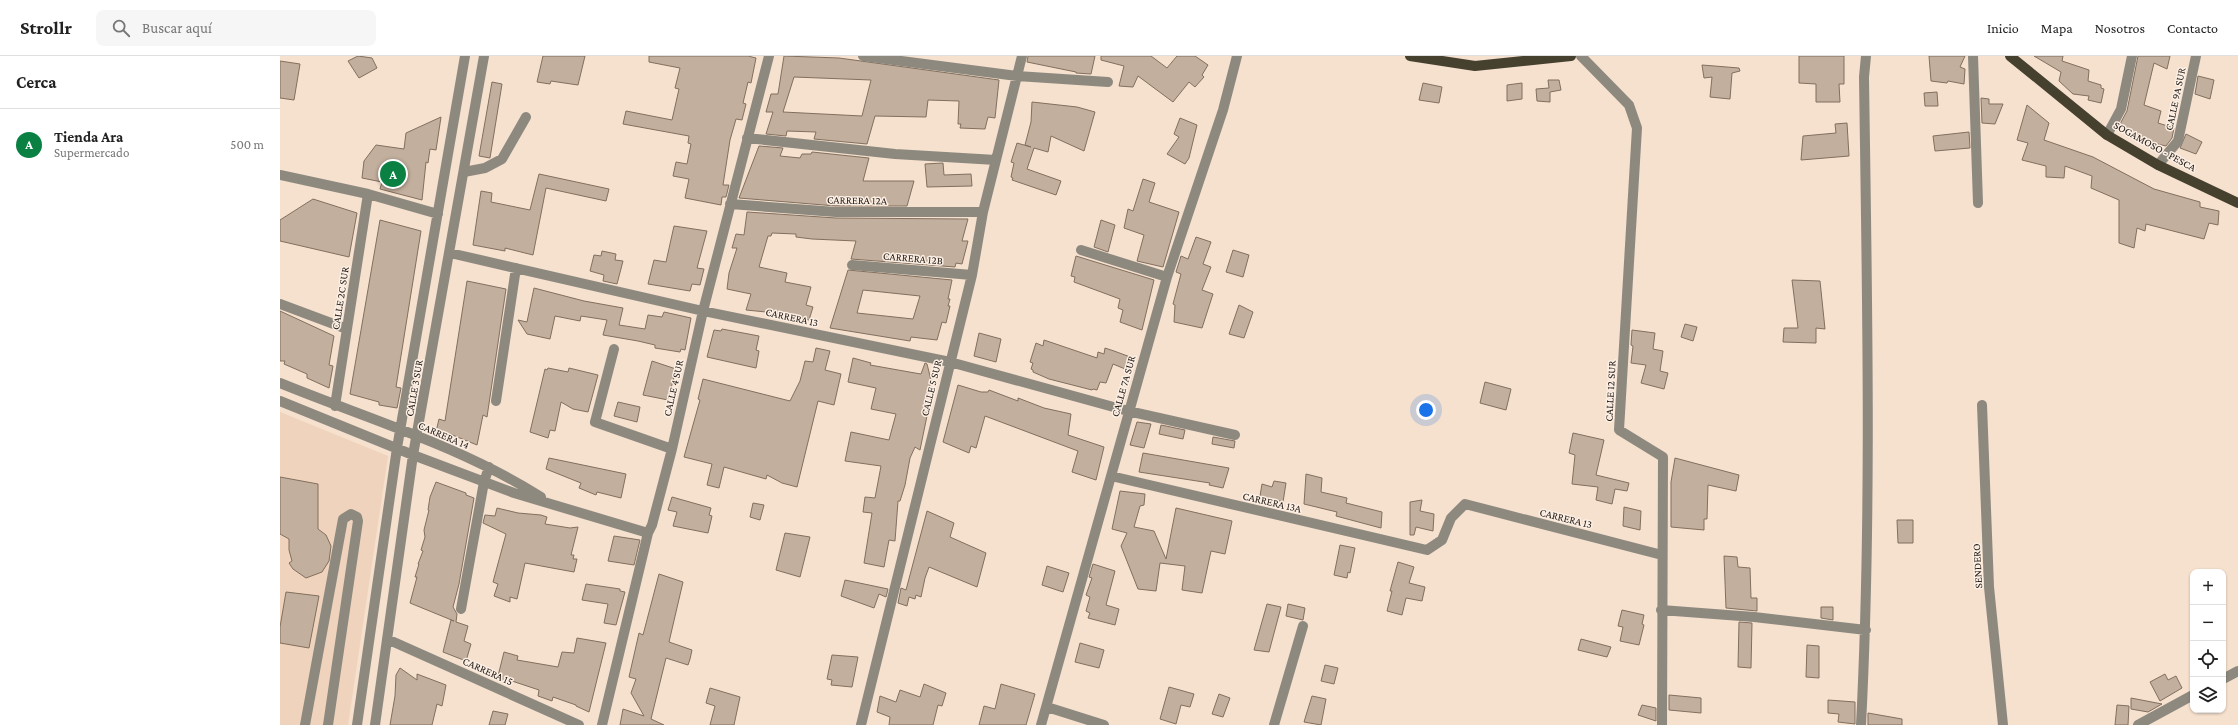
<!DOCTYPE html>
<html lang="es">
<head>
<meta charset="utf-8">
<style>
	:root { --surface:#fff; --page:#f6f6f6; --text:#222; --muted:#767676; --line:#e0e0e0; --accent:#0b8043 }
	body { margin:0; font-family:"Crimson Pro",serif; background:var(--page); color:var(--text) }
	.controls { position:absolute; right:12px; bottom:12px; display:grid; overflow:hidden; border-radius:8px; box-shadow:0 1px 3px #0004 }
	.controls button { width:36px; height:36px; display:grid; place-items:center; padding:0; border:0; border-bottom:1px solid var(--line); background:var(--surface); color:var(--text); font:20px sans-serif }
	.you { position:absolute; left:1146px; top:354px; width:14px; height:14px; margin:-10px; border:3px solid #fff; border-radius:50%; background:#1a73e8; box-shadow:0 0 0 6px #1a73e833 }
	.badge { display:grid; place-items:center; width:26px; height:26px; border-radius:50%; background:var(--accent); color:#fff; font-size:13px; font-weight:700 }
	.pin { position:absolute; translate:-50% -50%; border:2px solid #fff; box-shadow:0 1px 4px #0006 }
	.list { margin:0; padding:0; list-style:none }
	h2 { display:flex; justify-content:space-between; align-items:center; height:52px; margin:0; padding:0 16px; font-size:17px }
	h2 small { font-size:13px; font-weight:400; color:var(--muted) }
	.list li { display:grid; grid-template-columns:26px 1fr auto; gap:12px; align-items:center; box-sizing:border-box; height:72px; padding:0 16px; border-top:1px solid var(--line) }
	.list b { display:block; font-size:15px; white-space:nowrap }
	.list p { margin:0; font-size:13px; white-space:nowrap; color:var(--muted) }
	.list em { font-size:13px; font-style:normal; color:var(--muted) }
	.icon { flex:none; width:22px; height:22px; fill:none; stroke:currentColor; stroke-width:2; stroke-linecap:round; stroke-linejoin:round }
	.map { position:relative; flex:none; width:1958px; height:669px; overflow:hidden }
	header { display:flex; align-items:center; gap:24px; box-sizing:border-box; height:56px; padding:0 20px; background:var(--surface); border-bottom:1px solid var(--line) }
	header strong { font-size:19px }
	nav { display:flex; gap:22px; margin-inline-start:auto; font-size:14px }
	.search { width:280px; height:36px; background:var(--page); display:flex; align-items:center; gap:10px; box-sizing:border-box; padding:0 14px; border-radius:8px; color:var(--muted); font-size:15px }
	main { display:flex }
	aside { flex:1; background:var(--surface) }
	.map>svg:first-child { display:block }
</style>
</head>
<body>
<header>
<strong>Strollr</strong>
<div class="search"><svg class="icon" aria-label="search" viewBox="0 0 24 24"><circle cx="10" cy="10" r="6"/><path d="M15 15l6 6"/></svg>Buscar aquí</div>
<nav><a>Inicio</a><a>Mapa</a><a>Nosotros</a><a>Contacto</a></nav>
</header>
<main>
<aside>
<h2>Cerca<small></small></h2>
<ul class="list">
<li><span class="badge">A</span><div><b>Tienda Ara</b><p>Supermercado</p></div><em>500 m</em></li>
</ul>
</aside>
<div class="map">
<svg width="1958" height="669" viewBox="0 0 1958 669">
	<rect width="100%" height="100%" fill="#f6e0ce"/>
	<path fill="#efd3bc" d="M0,356L108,400L68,669H0Z"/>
	<path fill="#c3af9d" stroke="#826f5e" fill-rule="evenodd" d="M78,0L92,2L97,12L79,22L68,5Z
		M263,0H305L298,29L271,25L270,28L257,26Z
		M369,0H468L476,2L471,27L468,26L463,47L466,48L462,64L456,63L450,84L443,129H449L446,141H442L441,149L405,142L409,123L393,120L396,106L407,108L411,88L408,87L409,80L343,68L346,55L392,64L399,33L395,32L400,12L369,6Z
		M504,0L559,2L719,24L715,62L708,61L705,73L680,72L681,68H678L679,45L648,44L646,61L595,60L587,88L534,83L536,76L507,75L506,80L486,78L493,56H486L491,38H498ZM514,21L591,24L582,60L503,56Z
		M748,0H815L811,18L796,17V16L747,6Z
		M821,0H871L887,12L897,0H915L928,9L922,19L924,21L915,31L909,26L893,46L858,20L853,31L839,30L844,10L821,4Z
		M1519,0H1564V28H1559L1560,46H1536V28L1519,27Z
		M1649,0H1685L1680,11L1685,13L1684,28L1668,25L1667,27L1651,25Z
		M1754,0H1783L1782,5L1809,14L1808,25L1821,29V32L1824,33L1821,47L1808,44L1809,40L1793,38L1779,25L1781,16Z
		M1858,0H1890L1887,13L1874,7L1864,49L1881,55L1878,67L1894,72L1892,82L1886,90L1865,85L1849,77L1850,75L1840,68L1847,55Z
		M0,5L20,8L14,44L0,42Z
		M1422,9L1459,12L1460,15L1452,17L1450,43L1430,41L1432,21L1424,22Z
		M1918,20L1934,24L1930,43L1915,38Z
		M1268,24H1279L1281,34L1270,36V46L1257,45L1256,33L1269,32Z
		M212,26L222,28L210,102L199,100Z
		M1143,27L1162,31L1159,47L1139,44Z
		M1242,27V43L1227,45V29Z
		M1657,36L1658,50H1645L1644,37Z
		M1701,42L1709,43V48H1723L1715,68L1702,67Z
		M752,46L797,51L815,56L804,95L771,80L768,96L754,92L747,113L781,125L776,139L732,124L733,122L731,121L734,107L731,106L737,87L751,91L745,89L751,66Z
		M1747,49L1769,67L1764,84L1813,101L1874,133L1920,146V151L1939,155L1938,169L1929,167L1924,183L1866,168L1865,175L1857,172L1854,192L1839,187V144L1811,132L1812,120L1785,110L1784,122L1766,121V110L1742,104L1748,87L1737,84Z
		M161,61L156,94L150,93L148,107L146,106L142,144L100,133L102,126L82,122L84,105L96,89L124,93L126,77Z
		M900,62L917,69L909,102L905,108L887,98L899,81L894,78Z
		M1567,67L1569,100L1521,104L1523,80L1556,77L1555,68Z
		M1689,76L1690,92L1655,95L1653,80Z
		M1906,78L1922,86L1916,98L1900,92Z
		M479,90L503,92L500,100L520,102L522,98H531L532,96L589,102L583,125H634L627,150H556L459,142Z
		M663,107L664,119L691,118L692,130L647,131L645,108Z
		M259,118L329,133L326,145L266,132L253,199L225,192V195L193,189L201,135L212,137L211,146L250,154Z
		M863,123L875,127L869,146L899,156L883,211L857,205L864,179L844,172L848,153L853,155Z
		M33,143L77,157L69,201L0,185V164Z
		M467,156L556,162L688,163L682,185H688L682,208L676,207L675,211L571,203L576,185L532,183L516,181V178L492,177L491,180H488L479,211L507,217L505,226L531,231L526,249L533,251L529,264L496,257L466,254L471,238L447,233L449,217L457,192H452L456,178L464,179Z
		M100,164L141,175L116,331L121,332L117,352L99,349V346L70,338Z
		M821,164L835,169L828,196L814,191Z
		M394,170L427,175L417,212L424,213L420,229L412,228L410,235L368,228L374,204L386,206Z
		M916,181L931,186L923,208L931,211L922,234L933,238L922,272L894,266L895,249L893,248L901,218L896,216L901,200L908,203Z
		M953,194L969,199L963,221L946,216Z
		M322,195L336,198L335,204L343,205L337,228L323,225L324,219L310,215L314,199L321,200Z
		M796,200L874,224L862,274L840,266L843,254L838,252L840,243L794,226L795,221L791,220Z
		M568,214L672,224L668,243H670L668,250H670L666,267L662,266L657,284L631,281L630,285L550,272ZM583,234L640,240L633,263L577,257Z
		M1512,224L1540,225L1545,273L1536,272V287L1503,286L1504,272H1518Z
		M187,225L226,233L207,361L203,359L197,389L170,378L169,384L155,380L159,363L165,365Z
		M254,232L304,245L343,252L339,269L365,273L368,259L382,261L384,256L411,262L405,294L401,293L400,296L375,292V289L358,285L323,279L327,264L301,260L300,265L275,260L270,283L247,278L238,264L247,266Z
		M959,249L973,256L964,282L949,278Z
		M0,255L54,280L49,309L53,310L49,332L27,322V318L4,308L5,305H0Z
		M1405,268L1417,271L1413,285L1401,281Z
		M442,273L479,280L476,294L479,295L476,312L427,301L434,274L441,275Z
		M1352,274L1375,277L1373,293L1383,295L1380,315L1388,317L1384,333L1361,327L1366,309L1351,307L1353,290L1351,289Z
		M699,277L721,283L716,306L694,300Z
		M764,284L817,302L818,296L824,298L825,292L834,295L853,302L850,315L833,308L826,327L820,326L817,334L813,333L812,334L769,323L753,316V314L751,313L753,307L750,306L756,287L763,290Z
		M536,292L550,295L545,314L561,318L554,349L538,345L517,431L502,427L487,419L486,423L444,411L439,432L427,429L432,408L404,401L420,344L418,343L423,323L510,345L520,325L525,305L533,306Z
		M573,302L591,307L590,309L635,317L641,318L645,307L647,308L651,324L645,350H649L640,394L635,391L630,402L625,429L620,445H618L615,485L609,484L604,511L584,507L592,457L583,456L585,441L595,442L601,410L565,405L571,376L609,384L616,358L591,353L596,332L568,326Z
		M372,305L396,313L388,344L363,339Z
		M268,312L288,316L289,312L318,319L308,356L293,353L281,346L275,375L270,374L268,382L250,376L265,313L267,314Z
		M1205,326L1231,333L1226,354L1200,347Z
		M678,329L701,336H708L709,334L738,345V342L764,352L791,358L788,379L824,391L816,424L792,416L798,395L705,360L696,392L691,390L689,397L663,386Z
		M338,346L360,351L357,366L334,360Z
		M857,366L871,368L864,392L850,389Z
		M881,369L905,374L903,383L879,378Z
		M1293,377L1324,384L1316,419L1349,427L1347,435L1335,433L1332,448L1316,444L1318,431L1292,428L1295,399L1289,397Z
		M933,381L955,385L954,392L932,388Z
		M863,397L949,412L943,432L929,429L930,427L859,416Z
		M269,402L346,418L341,442L317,436L316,439L299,432L301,427L266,413Z
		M1395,402L1459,419L1456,435L1428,429L1427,463H1424V474L1391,471V426Z
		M1026,418L1042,422L1041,436L1067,442L1066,447L1102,456L1101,472L1056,460L1057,456L1024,448Z
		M0,421L38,428V473L46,479L51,490L49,505L42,516L26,522L13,513L9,507L12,505L9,494V483L0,478Z
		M994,425L1006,427L1003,446L980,440L982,428L992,431Z
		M156,426L186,437V439L194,442L179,528L173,551L177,558L176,566L188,570L184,585L191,588L186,605L163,596L171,564L174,565L130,547L137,521H135L139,508H138L143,495L141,494L145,481L144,474L149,454H148L150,441Z
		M840,435L865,438L864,449L860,450L854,471L874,475L886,503L896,452L952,465L945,498L931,495L922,537L902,534L905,510L880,507L876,535L858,533L841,490L847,477L832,473Z
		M392,441L431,452L429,459L432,460L428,477L393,470L397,456L388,454Z
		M1142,444L1140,455L1154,458L1153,475L1136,471L1134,479H1130V446Z
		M473,447L484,449L480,464L470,461Z
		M1344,451L1361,455L1360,474L1343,470Z
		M217,452L238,457L261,459L267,461L265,468L290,472L298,471L291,499H294L293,503H297L294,516L245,507L237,543L230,541V546L214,540L218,528L213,526L226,478L203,467L205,459L215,460Z
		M647,455L674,467L670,481L706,497L697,531L649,511L645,522L641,541L636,539L635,543L629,541L627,550L618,547L621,532L626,534Z
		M1617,464H1633V487H1618Z
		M505,477L530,481L520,521L496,514Z
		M334,480L360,484L354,509L328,505Z
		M1060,489L1075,492L1070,517L1068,516L1067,522L1054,519Z
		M1444,500L1457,501L1458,511L1470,512L1471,542H1477V555L1446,552Z
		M1118,506L1134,511L1129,527L1145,531L1142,545L1126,542L1122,559L1107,555L1112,535H1110Z
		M813,508L835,515L826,549L839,553L835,569L808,562L810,557L806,555L810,541L806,539L812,522L809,521Z
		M767,510L789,517L783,536L762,529Z
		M379,518L403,526L389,586L412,594L410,603L408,609L386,602L371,663L384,669H340L343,653L364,660L351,637L356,623L349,621L359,577L363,579Z
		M565,524L608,533L606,541L599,538L594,552L561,540Z
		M306,528L340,533V535L345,536L336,569L324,567L328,548L302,544Z
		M6,536L39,540L29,592L0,587V571Z
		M987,548L1001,551L989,596L974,594Z
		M1008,548L1025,552L1023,564L1006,560Z
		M1541,551H1553V564L1541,562Z
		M1342,554L1364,559L1362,568L1364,569L1359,589L1340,585L1343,571L1338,570Z
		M1459,566L1472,567L1471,612L1458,611Z
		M297,582L326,587L309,656L296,650V649L273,641L272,645L258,640L259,634L232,625L231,629L217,624L224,596L238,600L237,604L278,611L282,596L294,597Z
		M1301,583L1331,591L1327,601L1298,594Z
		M800,587L824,594L819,612L795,606Z
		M1527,589L1539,590V622L1526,621Z
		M552,599L578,601L572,631L551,629L552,624L547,623Z
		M1045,609L1058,612L1054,628L1041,625Z
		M120,612L137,624V618L166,629L162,650L157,648L152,669H110L115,640L116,619Z
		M1885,618L1888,624L1896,620L1902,632L1880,645L1870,626Z
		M644,628L666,637L662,650L658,649L653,669H609L610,661L597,656L600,640L616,646L620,634L640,641Z
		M721,628L755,638L746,669H699L704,650L715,653Z
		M889,631L914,638L910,651L901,649L896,668L880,663Z
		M430,632L460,641L454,669H430L435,650L426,647Z
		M939,638L950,642L943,661L932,658Z
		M1389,639L1421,642V657L1389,654Z
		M1032,640L1046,643L1041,669L1024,666Z
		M1851,642L1882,648L1868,656L1851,653Z
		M1548,644L1575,646V668L1558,666L1559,658L1548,657Z
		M1362,649L1376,652V665L1358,659Z
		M1837,649L1849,650L1848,669H1835Z
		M213,655L228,658L225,669H209Z
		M1588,657L1622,663V669H1588Z"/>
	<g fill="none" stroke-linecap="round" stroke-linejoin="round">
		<path stroke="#8d897f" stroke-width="10" d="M583,0L737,20L828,26
			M1301,0L1349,49L1357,72L1339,374L1383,401L1382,669
			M1693,0L1698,147
			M1827,79L1841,53L1852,0
			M467,82L615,98L716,104
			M1878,109L1898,85L1916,0
			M184,116L205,112L222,103L246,61
			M0,119L88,138L158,158
			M450,148L556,156H703
			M801,194L887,221
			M170,197L423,255L670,306L848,355L955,379
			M572,209L692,219
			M0,248L67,273
			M334,293L315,366L392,393
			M0,327C88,363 181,390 261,441
			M0,345L133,399L234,437L368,477
			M216,345L236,212
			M1702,349L1709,531L1723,669
			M55,350L88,138
			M831,420L1147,494L1162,484L1171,462L1185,448L1382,499
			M181,553L204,426L209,411
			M1381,554L1474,561L1586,574
			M107,583L299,669
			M1943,623L1958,615
			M767,651L824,669
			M25,669L63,463L71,458L77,461L78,465L48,669
			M77,669L117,392L185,0
			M95,669L133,399L204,0
			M322,669L368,477L372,469L392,393L423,255L489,0
			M581,669L692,219L703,156L742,0
			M761,669L887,221L943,54L957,0
			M994,669L1023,570
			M1581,669C1592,453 1587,237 1584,21L1586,0
			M1858,669L1913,639"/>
		<path stroke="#46402f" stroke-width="10" d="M1130,0L1195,10L1291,0
			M1730,0L1827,79L1878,109L1958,147"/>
	</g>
	<g text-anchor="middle" stroke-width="3" stroke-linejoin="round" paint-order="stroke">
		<g font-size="11" fill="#231b15" stroke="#fcefe4">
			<text transform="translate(1895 43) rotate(-78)" y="4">CALLE 9A SUR</text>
			<text transform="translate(1875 90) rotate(29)" y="4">SOGAMOSO - PESCA</text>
			<text transform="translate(577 144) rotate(1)" y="4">CARRERA 12A</text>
			<text transform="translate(633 202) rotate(5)" y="4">CARRERA 12B</text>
			<text transform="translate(60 242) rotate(-81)" y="4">CALLE 2C SUR</text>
			<text transform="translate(512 261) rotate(12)" y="4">CARRERA 13</text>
			<text transform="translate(843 330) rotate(-74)" y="4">CALLE 7A SUR</text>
			<text transform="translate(134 332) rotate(-80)" y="4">CALLE 3 SUR</text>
			<text transform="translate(393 332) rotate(-77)" y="4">CALLE 4 SUR</text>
			<text transform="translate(651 332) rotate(-76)" y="4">CALLE 5 SUR</text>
			<text transform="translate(1330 335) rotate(-87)" y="4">CALLE 12 SUR</text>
			<text transform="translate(164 379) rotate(23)" y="4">CARRERA 14</text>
			<text transform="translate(992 446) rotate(13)" y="4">CARRERA 13A</text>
			<text transform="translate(1286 462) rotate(14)" y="4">CARRERA 13</text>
			<text transform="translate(1697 510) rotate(-93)" y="4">SENDERO</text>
			<text transform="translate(208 615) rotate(24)" y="4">CARRERA 15</text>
		</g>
	</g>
</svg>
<div class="controls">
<button>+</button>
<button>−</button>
<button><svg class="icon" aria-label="locate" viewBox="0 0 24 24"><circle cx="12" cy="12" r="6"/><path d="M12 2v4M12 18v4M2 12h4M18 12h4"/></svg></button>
<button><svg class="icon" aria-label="layers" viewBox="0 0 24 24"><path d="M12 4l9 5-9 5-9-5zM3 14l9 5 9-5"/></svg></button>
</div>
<div class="you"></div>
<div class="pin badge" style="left:113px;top:118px">A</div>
</div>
</main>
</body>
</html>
